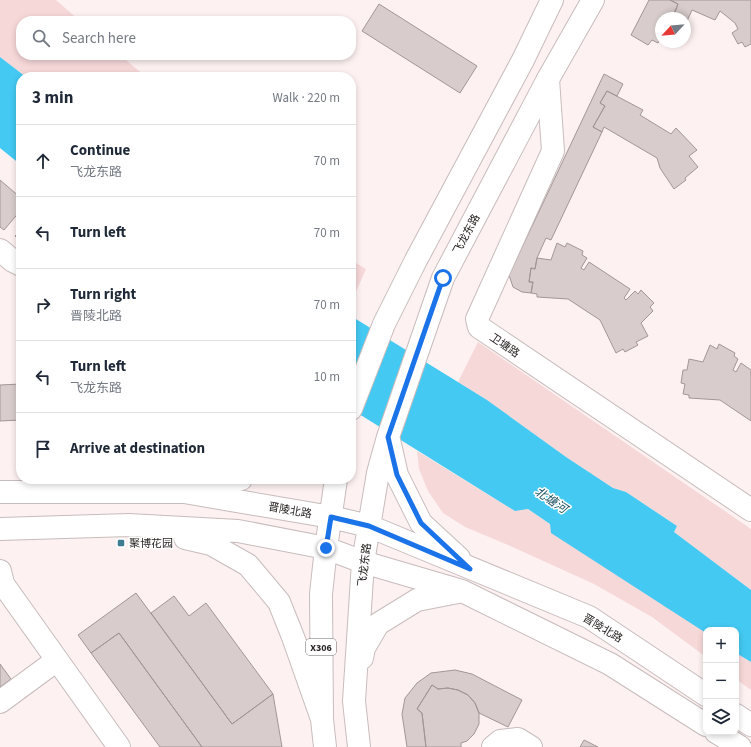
<!DOCTYPE html>
<html lang="en">
<head>
<meta charset="utf-8">
<style>
	:root { --surface:#fff; --page:#f6f6f7; --text:#1f2937; --muted:#747a83; --line:#e0e1e3 }
	body { margin:0; font-family:"Source Sans 3","Noto Sans SC",sans-serif; background:var(--page); color:var(--text) }
	.controls { position:absolute; right:12px; bottom:12px; display:grid; overflow:hidden; border-radius:8px; box-shadow:0 2px 6px #0003 }
	.controls button { width:36px; height:36px; display:grid; place-items:center; padding:0; border:0; border-bottom:1px solid var(--line); background:var(--surface); color:var(--text); font:20px sans-serif }
	.compass { position:absolute; left:655px; top:12px; width:36px; height:36px; border-radius:50%; background:var(--surface); box-shadow:0 2px 6px #0003; rotate:244deg }
	.stop { position:absolute; width:12px; height:12px; margin:-9px; border:3px solid #1a73e8; border-radius:50%; background:#fff }
	.stop.end { background:#1a73e8; border-color:#fff; box-shadow:0 1px 4px #0008 }
	.list { margin:0; padding:0; list-style:none }
	h2 { display:flex; justify-content:space-between; align-items:center; height:52px; margin:0; padding:0 16px; font-size:17px }
	h2 small { font-size:13px; font-weight:400; color:var(--muted) }
	.list li { display:grid; grid-template-columns:26px 1fr auto; gap:12px; align-items:center; box-sizing:border-box; height:72px; padding:0 16px; border-top:1px solid var(--line) }
	.list b { display:block; font-size:15px; white-space:nowrap }
	.list p { margin:0; font-size:13px; white-space:nowrap; color:var(--muted) }
	.list em { font-size:13px; font-style:normal; color:var(--muted) }
	.icon { flex:none; width:22px; height:22px; fill:none; stroke:currentColor; stroke-width:2; stroke-linecap:round; stroke-linejoin:round }
	.map { position:relative; flex:none; width:751px; height:747px; overflow:hidden }
	.search { position:absolute; background:var(--surface); box-shadow:0 2px 6px #0003; left:16px; top:16px; width:340px; height:44px; display:flex; align-items:center; gap:10px; box-sizing:border-box; padding:0 14px; border-radius:16px; color:var(--muted); font-size:15px }
	.panel { position:absolute; background:var(--surface); box-shadow:0 2px 6px #0003; left:16px; top:72px; width:340px; height:412px; border-radius:16px }
	.map>svg:first-child { display:block }
</style>
</head>
<body>
<div class="map">
<svg width="751" height="747" viewBox="0 0 751 747">
	<rect width="100%" height="100%" fill="#fdf1f1"/>
	<path fill="#f7d8d9" d="M0,0H56L80,21H21V55H120L146,77H26L0,57Z
		M351,260L366,269L351,303Z
		M478,342L751,529V590L674,532L677,526L626,492L613,488L566,457L487,400L458,382Z
		M417,451L515,511L528,509L550,524L706,633V657L652,617L594,584L508,545L465,527L443,513L428,491L419,469Z
		M736,653L751,662V690L736,679Z"/>
	<path fill="#44c9f2" d="M0,57L26,77H21V165L0,148Z
		M351,316L487,400L566,457L613,488L626,492L677,526L674,532L751,590V662L736,653V630H706V633L551,533L550,524L528,509L515,511L351,409Z"/>
	<path fill="#d8cccc" stroke="#a29797" d="M649,0H670L678,4L672,18H661V38L658,43L652,40L648,45L631,35Z
		M670,0H751V44L745,47L742,42L738,44L732,33L738,29L735,23L720,11L715,20L692,10L687,21L685,20V18H680L674,15L678,4Z
		M379,4L477,66L460,93L362,31Z
		M604,74L623,84L617,96L607,91L600,103L605,106L593,127L602,132L551,240L546,238L537,258L535,269L531,268L529,282H533L531,293L522,292L513,287L509,275Z
		M607,91L643,110L640,115L671,134L676,128L697,150L689,156L698,167L685,178L686,180L674,189L660,168L657,158L604,127L602,132L593,127L605,106L600,103Z
		M0,180L21,198V210L4,230L0,227Z
		M21,230V241L15,236Z
		M557,243L565,247L567,243L583,251L582,255L587,258L581,268L584,270L589,262L630,289L624,298L626,300L635,291L638,294L641,290L654,303L650,307L653,311L641,323L648,336L636,342L638,345L625,352L623,349L616,353L600,320L568,299L537,297V294L531,293L533,282H529L531,268L535,269L537,258L551,260Z
		M719,344L735,353L734,356L738,359L733,370L736,372L741,363L751,370V421L720,400L689,398V395L683,394L685,384L681,383L683,370H687L689,359L703,362L710,345L717,349Z
		M21,384V420L0,421V385Z
		M136,593L232,724L273,694L282,747H202L119,633L91,653L78,635Z
		M174,596L189,616L206,603L273,694L232,724L151,613Z
		M119,633L202,747H160L91,653Z
		M0,664L11,679L0,687Z
		M455,670L472,674L522,700L508,727L479,713L475,703L468,695L458,690L448,688L438,689L432,685L417,709L422,713L426,747H407L402,714L405,698L417,683L431,673Z
		M432,685L438,689L448,688L458,690L468,695L475,703L479,713V724L474,734L467,741L461,743V747H426L422,713L417,709Z
		M584,740L598,747H580Z"/>
	<g fill="none" stroke-linecap="round" stroke-linejoin="round">
		<g stroke="#c8bcbc" stroke-width="24">
			<path id="minor" d="M548,79L553,151L477,319L479,327L751,510
				M0,250L13,261L21,265
				M0,571L3,584L119,747
				M0,702L57,660
				M493,747L500,741L518,739L531,747"/>
		</g>
		<g stroke="#c8bcbc" stroke-width="24">
			<path id="major" d="M351,409L384,324L416,260L523,60L552,0
				M389,440L397,475L421,523L459,558
				M196,489L241,479
				M0,492H184L331,517L369,526L589,617L706,695
				M0,529L129,525L238,531L326,548L363,562L462,591L610,664L706,725
				M185,538L211,544L248,565L279,602L293,637L322,719
				M362,658L364,648L378,624L417,600L458,592
				M736,715L751,725
				M716,732L740,747
				M325,747L322,719L321,594L326,548L336,479
				M359,747L354,701L363,562L378,473L388,437L443,278L548,79L593,0"/>
		</g>
		<use href="#minor" stroke="#fff" stroke-width="22"/>
		<use href="#major" stroke="#fff" stroke-width="22"/>
	</g>
	<g fill="none" stroke-linecap="round" stroke-linejoin="round">
		<path stroke="#1a73e8" stroke-width="5" d="M326,548L331,517L369,526L470,569L421,523L397,475L388,437L443,278"/>
	</g>
	<rect fill="#3e7c92" stroke="#fff" stroke-width="1.5" x="117" y="539" width="8" height="8" rx="2"/>
	<g text-anchor="middle" stroke-width="3" stroke-linejoin="round" paint-order="stroke">
		<rect fill="#fff" stroke="#696666" stroke-width="1" x="306" y="639" width="30" height="16" rx="3"/>
		<g font-size="10" font-weight="bold" fill="#292424">
			<text x="321" y="651">X306</text>
		</g>
		<g font-size="11" fill="#292424" stroke="#fff">
			<text transform="translate(466 234) rotate(-62)" y="4">飞龙东路</text>
			<text transform="translate(505 345) rotate(34)" y="4">卫塘路</text>
			<text transform="translate(290 510) rotate(10)" y="4">晋陵北路</text>
			<text transform="translate(364 565) rotate(-83)" y="4">飞龙东路</text>
			<text transform="translate(603 628) rotate(31)" y="4">晋陵北路</text>
		</g>
		<g font-size="11" fill="#292424" stroke="#fff" text-anchor="start">
			<text x="129" y="547">聚博花园</text>
		</g>
		<g font-size="12" font-style="italic" fill="#1a5061" stroke="#fff">
			<text transform="translate(551 500) rotate(34)" y="4">北塘河</text>
		</g>
	</g>
</svg>
<div class="controls">
<button>+</button>
<button>−</button>
<button><svg class="icon" aria-label="layers" viewBox="0 0 24 24"><path d="M12 4l9 5-9 5-9-5zM3 14l9 5 9-5"/></svg></button>
</div>
<svg class="compass" viewBox="-18 -18 36 36"><path d="M0-13l5 13h-10z" fill="#e53935"/><path d="M0 13l5-13h-10z" fill="#747a83"/></svg>
<div class="stop" style="left:443px;top:278px"></div>
<div class="stop end" style="left:326px;top:548px"></div>
<div class="search"><svg class="icon" aria-label="search" viewBox="0 0 24 24"><circle cx="10" cy="10" r="6"/><path d="M15 15l6 6"/></svg>Search here</div>
<section class="panel">
<h2>3 min<small>Walk · 220 m</small></h2>
<ul class="list">
<li><svg class="icon" aria-label="ahead" viewBox="0 0 24 24"><path d="M12 20V5M6 11l6-6 6 6"/></svg><div><b>Continue</b><p>飞龙东路</p></div><em>70 m</em></li>
<li><svg class="icon" aria-label="left" viewBox="0 0 24 24"><path d="M17 20v-9H6M10 6l-5 5 5 5"/></svg><div><b>Turn left</b></div><em>70 m</em></li>
<li><svg class="icon" aria-label="right" viewBox="0 0 24 24"><path d="M7 20v-9h11M14 6l5 5-5 5"/></svg><div><b>Turn right</b><p>晋陵北路</p></div><em>70 m</em></li>
<li><svg class="icon" aria-label="left" viewBox="0 0 24 24"><path d="M17 20v-9H6M10 6l-5 5 5 5"/></svg><div><b>Turn left</b><p>飞龙东路</p></div><em>10 m</em></li>
<li><svg class="icon" aria-label="arrive" viewBox="0 0 24 24"><path d="M6 21V4h12l-3 4 3 4H6"/></svg><div><b>Arrive at destination</b></div></li>
</ul>
</section>
</div>
</body>
</html>
